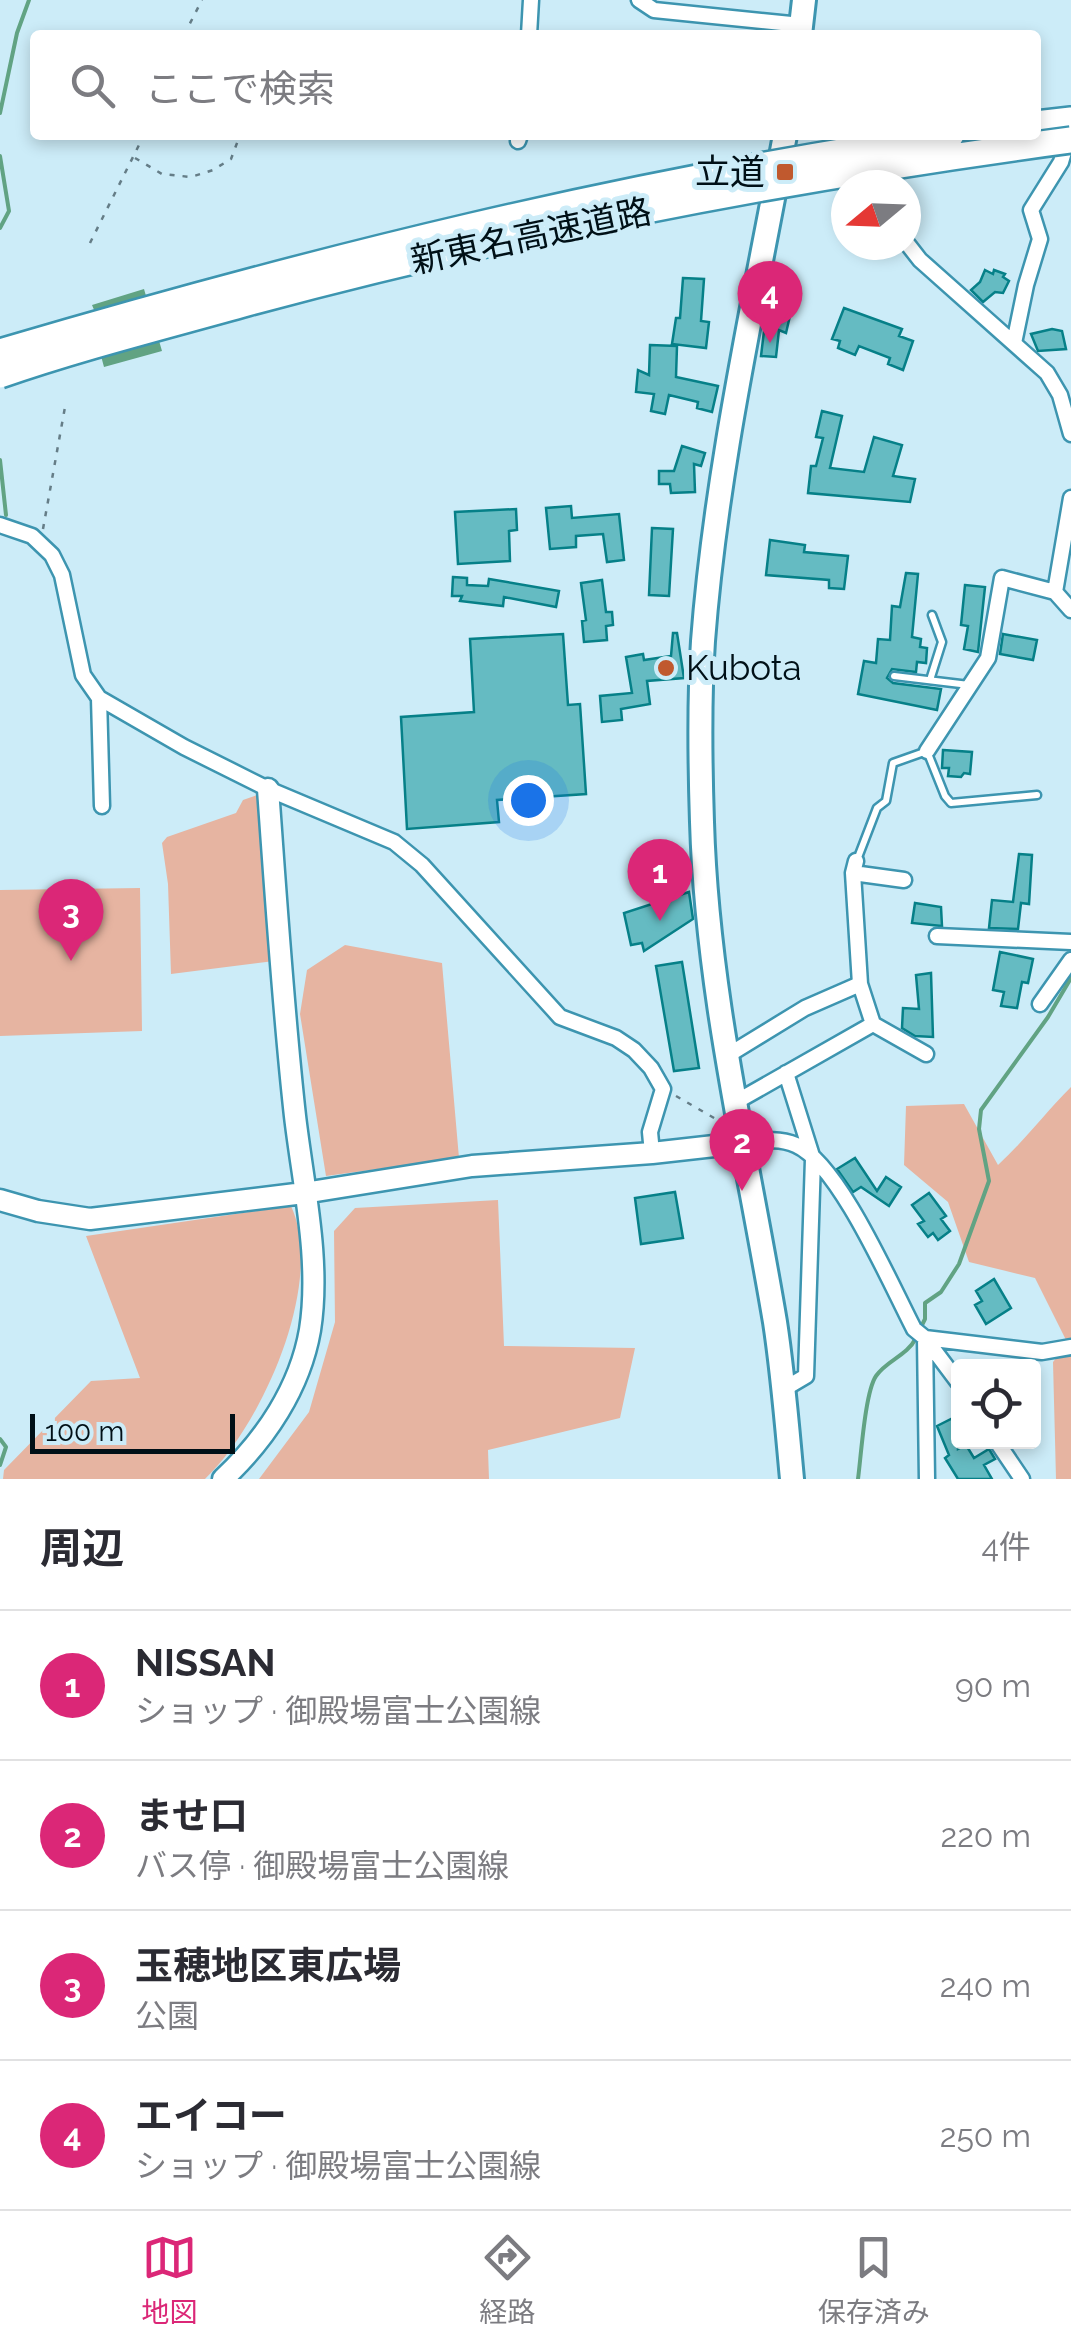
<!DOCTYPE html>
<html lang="ja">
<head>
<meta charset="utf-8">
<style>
	:root { --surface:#fff; --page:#f7f7f7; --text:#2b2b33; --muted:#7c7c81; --line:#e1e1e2; --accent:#db2777 }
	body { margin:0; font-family:Raleway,"Noto Sans JP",sans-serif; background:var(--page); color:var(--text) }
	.controls { position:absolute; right:30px; bottom:30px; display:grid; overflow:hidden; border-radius:10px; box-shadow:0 5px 15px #0003 }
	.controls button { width:90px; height:90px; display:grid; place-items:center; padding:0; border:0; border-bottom:2px solid var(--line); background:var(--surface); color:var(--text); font:50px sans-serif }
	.compass { position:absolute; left:831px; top:170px; width:90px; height:90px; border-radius:50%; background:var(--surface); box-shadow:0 5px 15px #0003; rotate:251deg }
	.scale { position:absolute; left:30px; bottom:25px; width:205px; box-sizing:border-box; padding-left:10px; border:5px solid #001017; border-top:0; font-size:28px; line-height:35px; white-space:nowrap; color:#001017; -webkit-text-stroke:8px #ccecf8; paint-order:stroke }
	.you { position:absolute; left:528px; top:800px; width:35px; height:35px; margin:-25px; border:8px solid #fff; border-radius:50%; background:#1a73e8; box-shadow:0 0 0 15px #1a73e833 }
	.badge { display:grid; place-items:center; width:65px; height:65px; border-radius:50%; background:var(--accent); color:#fff; font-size:32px; font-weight:700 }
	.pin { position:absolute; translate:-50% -82px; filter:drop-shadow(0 2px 5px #0008) }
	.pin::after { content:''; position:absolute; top:52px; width:35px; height:30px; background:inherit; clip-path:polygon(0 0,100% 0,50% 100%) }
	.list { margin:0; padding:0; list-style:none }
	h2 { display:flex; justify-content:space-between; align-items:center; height:130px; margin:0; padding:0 40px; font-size:42px }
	h2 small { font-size:32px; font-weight:400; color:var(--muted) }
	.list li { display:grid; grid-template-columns:65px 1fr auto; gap:30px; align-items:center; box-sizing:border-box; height:150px; padding:0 40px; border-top:2px solid var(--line) }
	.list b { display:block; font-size:38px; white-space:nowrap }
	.list p { margin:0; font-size:32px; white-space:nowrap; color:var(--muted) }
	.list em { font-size:32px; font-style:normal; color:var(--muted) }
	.icon { flex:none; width:55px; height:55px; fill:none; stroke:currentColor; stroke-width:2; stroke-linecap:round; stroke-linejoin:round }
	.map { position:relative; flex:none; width:1071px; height:1479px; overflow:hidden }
	.search { position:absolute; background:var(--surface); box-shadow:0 5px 15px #0003; left:30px; right:30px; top:30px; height:110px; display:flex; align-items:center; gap:25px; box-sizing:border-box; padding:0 35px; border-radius:10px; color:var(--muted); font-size:38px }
	.sheet { height:730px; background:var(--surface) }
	nav { display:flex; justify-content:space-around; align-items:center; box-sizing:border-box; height:140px; border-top:2px solid var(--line); background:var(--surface); font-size:28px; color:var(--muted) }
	nav a { display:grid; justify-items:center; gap:5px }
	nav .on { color:var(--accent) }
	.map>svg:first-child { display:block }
</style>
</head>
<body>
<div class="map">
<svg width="1071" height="1479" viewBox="0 0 1071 1479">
	<rect width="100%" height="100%" fill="#ccecf8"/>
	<path fill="#e6b4a1" d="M260,794L274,961L171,974L168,884L162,843L167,837L236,813L243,800Z
		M140,888L142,1031L0,1036V890Z
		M345,945L442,963L459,1158L326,1176L300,1014L307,970Z
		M1071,1087V1479H1056L1053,1362L1068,1344L1035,1278L969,1262L948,1202L904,1165L906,1106L964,1104L998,1165C1025,1140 1045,1113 1071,1087Z
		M498,1200L504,1346L635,1348L620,1418L488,1450L489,1479H259L309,1412L335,1322L334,1231L355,1208Z
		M291,1206C326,1282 262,1425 205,1479H3L4,1470L91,1381L140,1378L86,1236Z"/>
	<path fill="#61a383" d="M144,289L162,351L104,367L91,319L97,317L92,305Z"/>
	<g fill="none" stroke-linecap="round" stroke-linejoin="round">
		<path stroke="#61a383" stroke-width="4" d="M0,113L17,33L29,0
			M0,156L9,211L0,228
			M0,460L6,515
			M920,1329L925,1319V1303L941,1292L959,1264L989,1181L979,1129L981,1110L1048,1017L1071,978
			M0,1439L6,1447L0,1465
			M858,1479C861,1457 865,1392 876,1376C887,1360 907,1356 916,1338"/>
	</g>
	<path fill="#65bbc2" stroke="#068088" stroke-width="2.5" d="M985,270L993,274L994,270L1005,274L1003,277L1009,281L1003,293L995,292L983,302L971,290L980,282Z
		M683,278L704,279L701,321L709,322L706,348L672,344L676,318H680Z
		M772,284L796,290L786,333L779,330L776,357L761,356L764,331H767L774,305L768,303Z
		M844,308L902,329L899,336L913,341L903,370L888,364L890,358L859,346L855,355L838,348L840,341L832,339Z
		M1052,329L1062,331L1066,349L1038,351L1031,334Z
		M650,345L677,346L676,377L718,386L712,412L697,408L698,402L669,395L665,414L651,411L654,394L636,392L638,370L649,375Z
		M822,411L842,416L830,468L864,472L874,437L902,445L893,476L915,479L910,502L808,493L811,466H816L823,438L816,437Z
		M682,446L705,453L701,466L694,464L695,492L671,493L670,484H659V471H674Z
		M571,506L572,518L619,514L624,560L607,562L603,534L576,536V547L550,549L546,508Z
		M516,509L517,530L509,531L510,561L458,564L455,512Z
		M652,528L673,529L669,596L649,595Z
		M770,540L805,545L804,552L848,556L844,589L829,588V580L766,575Z
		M906,573L918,574L912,637L921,639L920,647L927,648L926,663L917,662L916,672L892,669L887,678L893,683L941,689L937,710L858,694L864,661L876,663L878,639L890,640L892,606L900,607Z
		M453,577L467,578V585L488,586L489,579L559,591L556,607L504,597L503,606L460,601L462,596H452Z
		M602,580L606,612H612L613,625L606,626L607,640L584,642L582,621L586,620L581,583Z
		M965,585L985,587L978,652L964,649L968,626L961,625Z
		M673,633H677L684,678L647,681L650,704L621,709L622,720L602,722L600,696L632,693L626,657L643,654L644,660L671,656Z
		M563,634L568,705L580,704L586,794L497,800L499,822L407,829L401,717L474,712L470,639Z
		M1003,634L1037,640L1033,660L1000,654Z
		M943,750L972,752L970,774L964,773L961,777L948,776L949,768H942Z
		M1019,854L1032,855L1029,904L1021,903L1018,929L989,928L992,900L1013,902Z
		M689,892L693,919L644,951L642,943L631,945L624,913Z
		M915,903L941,907L942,926L912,923Z
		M1000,952L1033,959L1028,983L1022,982L1017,1008L1001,1006L1004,992L993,990Z
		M682,962L699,1068L674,1071L656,966Z
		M931,973L933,1037L915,1036L902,1028L903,1008L919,1009L916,975Z
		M855,1158L877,1191L886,1177L901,1187L889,1206L861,1187L853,1192L837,1169Z
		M675,1192L683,1238L641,1244L635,1198Z
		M929,1193L946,1216L941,1219L950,1231L938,1240L933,1233L928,1237L918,1224L924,1221L912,1205Z
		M994,1279L1011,1308L986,1324L975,1305L982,1301L976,1291Z
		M953,1418L958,1431V1449L966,1445L974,1458L989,1449L995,1459L984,1465L992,1479H958L945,1458L949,1455L937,1426Z"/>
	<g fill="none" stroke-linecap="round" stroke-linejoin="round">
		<g stroke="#3d95b0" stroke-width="11">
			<path id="lane" d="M894,676L969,685
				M930,680L942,642L932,615
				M857,860L877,808L886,801L893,763L927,751L945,796L951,803L1037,795"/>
		</g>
		<g stroke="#3d95b0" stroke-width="19">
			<path id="street" d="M639,0L654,10L801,25
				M529,35L531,0
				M518,141L520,135
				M906,242L920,260L1047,373L1060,395L1071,434
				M1014,343L1026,285L1040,239L1031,210L1061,162L1068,138
				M1071,498L1055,592L1071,610
				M0,525L32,536L52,555L62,575L83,675L99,698L184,747L268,789L394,842L422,865L560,1017L616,1038L634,1050L651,1068L663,1089L650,1132L652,1153
				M99,698L102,806
				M927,751L988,658L1002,578L1055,592
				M856,861L853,873L860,984L873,1024
				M853,873L904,880
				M937,936L1071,942
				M1040,1004L1071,960
				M725,1057L805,1008L860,984
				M734,1103L873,1024L926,1054
				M741,1143C760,1141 778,1137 796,1145C839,1164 891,1285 914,1329L925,1338L1042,1352L1071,1347
				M925,1338L927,1479
				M925,1338L958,1382
				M784,1389L806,1376L813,1159L786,1073
				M997,1442L1022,1479"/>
		</g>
		<g stroke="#3d95b0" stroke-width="25">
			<path id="secondary" d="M0,1200L38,1211L90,1219L304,1193L472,1166L652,1153L741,1143
				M223,1479C265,1440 300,1388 310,1330C321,1261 303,1185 295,1116C283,1008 276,898 268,789"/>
		</g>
		<g stroke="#3d95b0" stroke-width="28">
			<path id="primary" d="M800,35L804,0
				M785,135C754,303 716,471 703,641C699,701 700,762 702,822C707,992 747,1155 775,1322C783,1374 787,1426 792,1479"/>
		</g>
		<g stroke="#3d95b0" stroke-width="30">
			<path id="highway" d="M1036,124L1071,120"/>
		</g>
		<path stroke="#657d87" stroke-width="2.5" stroke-dasharray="5 8" stroke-linecap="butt" d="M184,35L202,0
			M135,158L162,174L191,177L213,170L231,159L240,135
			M90,243L144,135
			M43,529L65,407
			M676,1096L721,1122"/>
		<use href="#lane" stroke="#fff" stroke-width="6"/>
		<use href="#street" stroke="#fff" stroke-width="14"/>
		<use href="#secondary" stroke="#fff" stroke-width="20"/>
		<use href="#primary" stroke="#fff" stroke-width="22"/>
		<use href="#highway" stroke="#fff" stroke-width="25"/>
		<g stroke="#3d95b0" stroke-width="30" stroke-linecap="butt">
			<path id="highway-bridge" d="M0,352C312,260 628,181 951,135
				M0,375C81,347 165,326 247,303C518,230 793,177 1071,140"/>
		</g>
		<use href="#highway-bridge" stroke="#fff" stroke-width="25"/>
	</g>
	<g fill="#c0592e" stroke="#ccecf8" stroke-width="4">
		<rect x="775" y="162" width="20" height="20" rx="5"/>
		<circle cx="666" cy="668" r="10"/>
	</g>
	<g text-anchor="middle" stroke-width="10" stroke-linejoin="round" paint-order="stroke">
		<g font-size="35" fill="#001017" stroke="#ccecf8" text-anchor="end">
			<text x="765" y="184">立道</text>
			<text x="686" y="680" text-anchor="start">Kubota</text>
		</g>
		<g font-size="35" fill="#001017" stroke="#ccecf8">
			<text transform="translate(531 236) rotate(-12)" y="12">新東名高速道路</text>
		</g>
	</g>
</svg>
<div class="controls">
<button><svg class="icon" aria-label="locate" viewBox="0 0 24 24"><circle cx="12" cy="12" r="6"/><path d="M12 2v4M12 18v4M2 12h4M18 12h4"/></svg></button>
</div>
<svg class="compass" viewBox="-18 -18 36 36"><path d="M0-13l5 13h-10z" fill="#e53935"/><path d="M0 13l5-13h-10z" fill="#7c7c81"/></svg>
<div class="scale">100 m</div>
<div class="you"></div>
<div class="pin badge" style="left:660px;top:921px">1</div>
<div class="pin badge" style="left:742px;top:1191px">2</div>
<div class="pin badge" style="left:71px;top:961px">3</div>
<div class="pin badge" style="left:770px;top:343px">4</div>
<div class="search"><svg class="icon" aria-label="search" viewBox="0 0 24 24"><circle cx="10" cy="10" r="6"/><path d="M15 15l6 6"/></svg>ここで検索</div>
</div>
<section class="sheet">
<h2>周辺<small>4件</small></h2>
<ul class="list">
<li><span class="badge">1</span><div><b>NISSAN</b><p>ショップ · 御殿場富士公園線</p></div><em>90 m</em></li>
<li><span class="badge">2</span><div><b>ませ口</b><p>バス停 · 御殿場富士公園線</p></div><em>220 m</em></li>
<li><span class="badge">3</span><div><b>玉穂地区東広場</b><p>公園</p></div><em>240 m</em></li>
<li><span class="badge">4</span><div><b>エイコー</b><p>ショップ · 御殿場富士公園線</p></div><em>250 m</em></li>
</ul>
</section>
<nav>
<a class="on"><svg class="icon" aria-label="map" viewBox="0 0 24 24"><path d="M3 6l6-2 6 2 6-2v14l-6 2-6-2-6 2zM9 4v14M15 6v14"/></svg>地図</a>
<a><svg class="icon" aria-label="directions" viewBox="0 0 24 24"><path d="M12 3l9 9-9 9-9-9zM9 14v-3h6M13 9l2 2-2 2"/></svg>経路</a>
<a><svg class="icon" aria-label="saved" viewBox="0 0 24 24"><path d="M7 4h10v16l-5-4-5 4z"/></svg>保存済み</a>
</nav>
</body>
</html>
